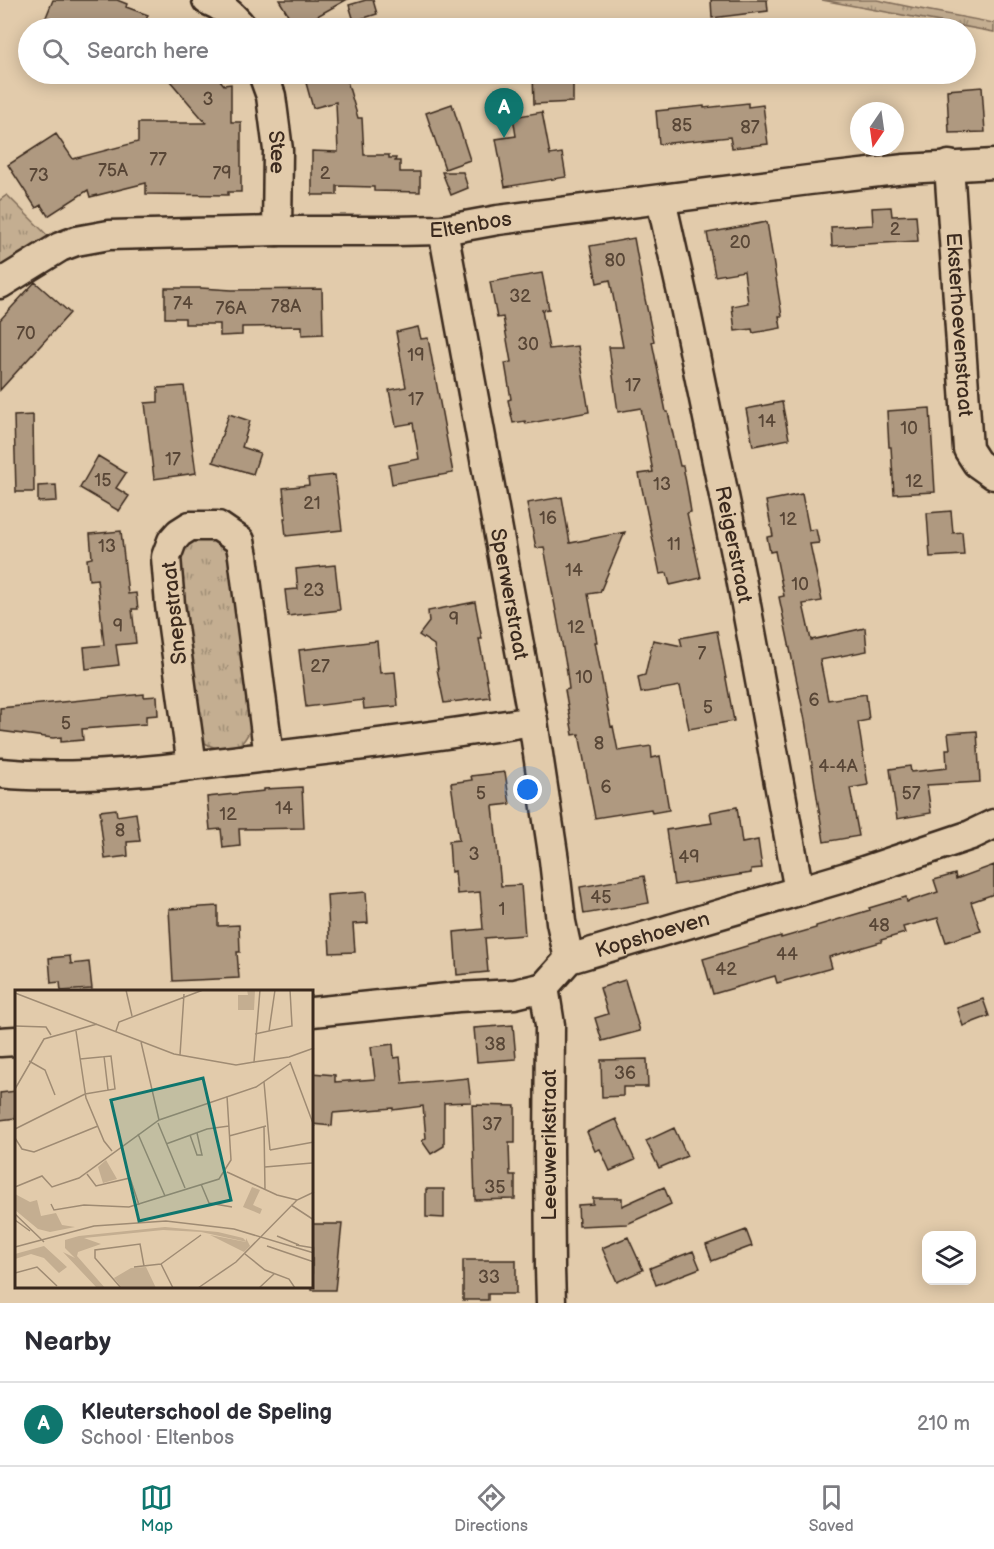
<!DOCTYPE html>
<html lang="en">
<head>
<meta charset="utf-8">
<style>
	:root { --surface:#fff; --page:#f2f2f3; --text:#2b2b33; --muted:#7c7c81; --line:#e1e1e2; --accent:#0f766e }
	body { margin:0; font-family:"Balsamiq Sans",sans-serif; background:var(--page); color:var(--text) }
	.controls { position:absolute; right:18px; bottom:18px; display:grid; overflow:hidden; border-radius:12px; box-shadow:0 3px 15px #0003 }
	.controls button { width:54px; height:54px; display:grid; place-items:center; padding:0; border:0; border-bottom:2px solid var(--line); background:var(--surface); color:var(--text); font:30px sans-serif }
	.compass { position:absolute; left:850px; top:102px; width:54px; height:54px; border-radius:50%; background:var(--surface); box-shadow:0 3px 15px #0003; rotate:193deg }
	.you { position:absolute; left:528px; top:790px; width:21px; height:21px; margin:-15px; border:4px solid #fff; border-radius:50%; background:#1a73e8; box-shadow:0 0 0 9px #1a73e833 }
	.badge { display:grid; place-items:center; width:39px; height:39px; border-radius:50%; background:var(--accent); color:#fff; font-size:20px; font-weight:700 }
	.pin { position:absolute; translate:-50% -50px; filter:drop-shadow(0 2px 3px #0008) }
	.pin::after { content:''; position:absolute; top:32px; width:21px; height:18px; background:inherit; clip-path:polygon(0 0,100% 0,50% 100%) }
	.list { margin:0; padding:0; list-style:none }
	h2 { display:flex; justify-content:space-between; align-items:center; height:78px; margin:0; padding:0 24px; font-size:26px }
	h2 small { font-size:20px; font-weight:400; color:var(--muted) }
	.list li { display:grid; grid-template-columns:39px 1fr auto; gap:18px; align-items:center; box-sizing:border-box; height:84px; padding:0 24px; border-top:2px solid var(--line) }
	.list b { display:block; font-size:22px; white-space:nowrap }
	.list p { margin:0; font-size:20px; white-space:nowrap; color:var(--muted) }
	.list em { font-size:20px; font-style:normal; color:var(--muted) }
	.icon { flex:none; width:33px; height:33px; fill:none; stroke:currentColor; stroke-width:2; stroke-linecap:round; stroke-linejoin:round }
	.map { position:relative; flex:none; width:994px; height:1303px; overflow:hidden }
	.search { position:absolute; background:var(--surface); box-shadow:0 3px 15px #0003; left:18px; right:18px; top:18px; height:66px; display:flex; align-items:center; gap:15px; box-sizing:border-box; padding:0 21px; border-radius:33px; color:var(--muted); font-size:22px }
	.sheet { height:162px; background:var(--surface) }
	nav { display:flex; justify-content:space-around; align-items:center; box-sizing:border-box; height:84px; border-top:2px solid var(--line); background:var(--surface); font-size:16px; color:var(--muted) }
	nav a { display:grid; justify-items:center; gap:3px }
	nav .on { color:var(--accent) }
	.map>svg:first-child { display:block }
</style>
</head>
<body>
<div class="map">
<svg width="994" height="1303" viewBox="0 0 994 1303">
	<defs>
		<pattern id="grass-tufts" width="24" height="20" patternUnits="userSpaceOnUse" patternTransform="scale(1.5)"><rect width="24" height="20" fill="#c4ae91"/><path d="M3 7l-1-3M5 7V3M7 7l1-3M15 17l-1-3M17 17v-4M19 17l1-3" fill="none" stroke="#a08e76"/></pattern>
	</defs>
	<rect width="100%" height="100%" fill="#e2cbab"/>
	<filter id="ink" filterUnits="userSpaceOnUse"><feTurbulence type="fractalNoise" baseFrequency=".0167" numOctaves="2"/><feDisplacementMap in="SourceGraphic" scale="12" xChannelSelector="R" yChannelSelector="G"/><feConvolveMatrix kernelMatrix="1 2 1 2 8 2 1 2 1" color-interpolation-filters="sRGB"/></filter>
	<g filter="url(#ink)">
		<path fill="url(#grass-tufts)" stroke="#806c58" stroke-width="1.5" d="M822,0H877L920,9L994,23V32Z
			M7,195L53,241L0,273V200Z
			M213,535L231,551L252,723C245,750 226,756 203,742L178,569L184,542Z"/>
		<path fill="#af9980" stroke="#3b2a1e" stroke-width="1.5" d="M53,0H117L127,4L126,7L148,15L143,28H75L46,17Z
			M279,0H346L296,28Z
			M366,0H373L377,14L354,21L349,5Z
			M711,0H767L768,11L712,18Z
			M164,74H215L224,85L231,84V122H241V192H228V195L146,194V183L90,197L88,190L48,216L41,205L36,208L8,165L56,134L73,159L138,142V123H206Z
			M306,74H345L358,118H362L364,155H389V158H396L395,161H400V172H420V192L374,191V187L337,186V195H312V151L338,152L336,102L313,108L306,83L309,82Z
			M533,74H573V102L534,104Z
			M982,87L985,132L949,133L947,90Z
			M748,103V107L763,105L768,144L732,148L730,137L659,144L656,111L704,106V108Z
			M452,104L470,160L445,169L426,113Z
			M542,112L550,155L562,153L566,177L505,187L496,139L516,136L513,117Z
			M442,172H463L468,188L451,195Z
			M891,207L892,216L916,215L918,241L832,246L831,227L873,225L872,208Z
			M767,222L782,316H779L781,328L753,333L752,329L735,331L732,306L748,303L744,271L715,276L707,233Z
			M634,238L645,299L654,341L652,342L666,412H668L680,466H683L688,493L691,512L687,513L701,578L670,585L667,573L660,574L639,474L653,472L641,408L618,412L609,347H623L610,280L597,283L590,246Z
			M542,273L549,309L542,310L549,349L578,346L589,412L526,424L525,421L513,423L508,400L511,399L505,363L511,362L503,317L497,318L490,282Z
			M35,282L70,313L0,390V320Z
			M165,288H201L232,290L322,289L323,334L302,335V326L242,327V335L220,336V324H185V318H165Z
			M418,327L421,339L428,338L453,473L392,484L389,465L419,459L413,423L396,426L389,390L406,387L396,332Z
			M184,386L196,473L154,479L145,403L158,402V388Z
			M782,402L789,439L753,446L746,409Z
			M930,408L935,492L894,494L891,447H889L887,411Z
			M229,414L250,421L242,447L260,453L253,474L213,462Z
			M33,415L34,492H16L14,416Z
			M98,456L126,473L116,488L129,496L119,511L80,488Z
			M335,475L342,530L286,536L284,518H286L283,488L309,485L308,478Z
			M56,485L57,501L38,502V486Z
			M802,494L809,530L816,529L819,543L810,544L822,601L803,604L811,640L865,628L867,651L820,660L828,700L866,694L869,720L858,722L868,785L850,788L859,836L824,842L805,720L779,597L784,596L775,551L770,552L767,537L773,536L766,501Z
			M562,497L570,543L625,532L600,592L588,594L597,642H595L611,727L613,726L618,751L651,746L652,758L660,756L669,810L652,813L651,809L595,818L579,734L573,735L565,690L569,689L566,665L544,547L536,548L527,503Z
			M951,511L953,533L962,532L964,555L930,557L927,513Z
			M121,531L128,594L136,593L138,609H132L136,643L116,645L119,665L86,669L84,647L104,645L97,579L89,580L87,559L92,558L90,534Z
			M335,565L340,610L288,616L285,590L298,589L296,569Z
			M475,602L482,639H479L490,697L444,703L437,669H438L434,645L419,635L429,622L428,611Z
			M717,631L734,721L689,729L680,686L641,693L638,677L645,675L653,640L682,646L680,638Z
			M377,641L380,673L395,672L398,706L364,709L363,700L306,707L299,650Z
			M144,694V697L157,696L158,715L146,716V724L82,729L83,740L61,742V737L53,738L0,731V708Z
			M977,731L980,782L927,785L931,813L897,819L890,769L910,766L911,772L947,768L946,749H950L948,733Z
			M505,772L510,804L493,806L501,886L521,885L525,935L485,938L488,972L457,975L454,932L483,929L480,892L457,894L455,871L451,872L449,841L459,840L451,783L472,780L471,776Z
			M302,787L304,828L239,829L240,846L223,848L221,829L210,830L207,797L264,791V789Z
			M737,807L742,843L758,840L762,868L751,869V873L674,885L666,830L712,823L710,812Z
			M116,809L117,816L136,813L140,841L127,842L128,856L105,859L100,818H101L100,811Z
			M994,865V894L971,902L981,931L946,942L938,918L903,927L905,933L881,940V942L829,957L832,968L777,983L775,976L713,994L703,959L770,939L781,936V938L816,928V926L870,910L869,908L906,897L907,902L938,892L934,880L955,874L956,879Z
			M644,876L649,903L584,914L580,887Z
			M366,892L368,923L353,924L355,952L330,953L327,895Z
			M218,906V926L239,925L240,952H237L239,978L173,981L169,909Z
			M70,956L71,964L89,962L92,989L61,991L60,982L51,983L49,958Z
			M625,980L640,1031L602,1041L595,1018L608,1014L600,988Z
			M983,999L989,1016L963,1026L957,1008Z
			M513,1025L516,1059L477,1062L474,1028Z
			M393,1044L394,1058L400,1057L403,1084L468,1078L471,1102L444,1103V1146L431,1154L422,1141L426,1138L423,1106L393,1110V1108L333,1113L332,1126L312,1124V1073L335,1075V1082L375,1079L371,1047Z
			M647,1059L648,1087H623V1096L602,1097L601,1060Z
			M16,1091V1118L0,1120V1093Z
			M472,1105L515,1106V1143H509L510,1175H515V1199L475,1200Z
			M616,1119L635,1160L610,1171L600,1149L595,1151L587,1132Z
			M674,1128L687,1156L659,1168L646,1141Z
			M664,1187L671,1204L627,1224L579,1226L578,1205L593,1204V1198H622V1206Z
			M426,1189H444V1218L426,1217Z
			M312,1224H342L335,1290H312Z
			M746,1230L752,1246L712,1261L706,1245Z
			M628,1237L643,1270L617,1282L602,1248Z
			M693,1251L700,1268L656,1285L650,1268Z
			M463,1260H516V1294H488V1300H463Z"/>
		<g fill="none" stroke-linecap="round" stroke-linejoin="round">
			<g stroke="#3b2a1e" stroke-width="33">
				<g id="minor">
					<path d="M207,0C223,6 233,16 243,28"/>
					<path id="s1" d="M263,74L271,96L278,150L277,231"/>
					<path id="s2" d="M949,165L968,449L977,463L994,475"/>
					<path id="s3" d="M661,200L684,302L741,578L799,891"/>
					<path id="s4" d="M443,230L533,721L554,860L561,922L569,959"/>
					<path id="s5" d="M0,284L60,247L76,241L109,235L277,231H395L443,230L498,220L809,180L905,169L994,164"/>
					<path d="M192,766L170,605L166,557L172,541L179,533L190,526H218L240,541L243,556L269,757"/>
					<path d="M0,773C83,781 167,769 249,759C344,748 439,736 533,721"/>
					<path d="M544,987L550,1025L549,1150L550,1268L551,1303"/>
					<path id="s6" d="M312,1012L458,997L515,994L544,987L569,959L846,877L971,835L994,824"/>
					<path d="M0,1042L16,1041"/>
				</g>
			</g>
			<use href="#minor" stroke="#e2cbab" stroke-width="28"/>
		</g>
	</g>
	<g text-anchor="middle" stroke-width="4.5" stroke-linejoin="round" paint-order="stroke">
		<g font-size="18" fill="#584636">
			<text x="208" y="105">3</text>
			<text x="682" y="131">85</text>
			<text x="750" y="133">87</text>
			<text x="158" y="165">77</text>
			<text x="113" y="176">75A</text>
			<text x="222" y="179">79</text>
			<text x="325" y="179">2</text>
			<text x="39" y="181">73</text>
			<text x="895" y="235">2</text>
			<text x="740" y="248">20</text>
			<text x="615" y="266">80</text>
			<text x="520" y="302">32</text>
			<text x="183" y="309">74</text>
			<text x="286" y="312">78A</text>
			<text x="231" y="314">76A</text>
			<text x="26" y="339">70</text>
			<text x="528" y="350">30</text>
			<text x="416" y="361">19</text>
			<text x="633" y="391">17</text>
			<text x="416" y="405">17</text>
			<text x="767" y="427">14</text>
			<text x="909" y="434">10</text>
			<text x="173" y="465">17</text>
			<text x="103" y="486">15</text>
			<text x="914" y="487">12</text>
			<text x="662" y="490">13</text>
			<text x="312" y="509">21</text>
			<text x="548" y="524">16</text>
			<text x="788" y="525">12</text>
			<text x="674" y="550">11</text>
			<text x="107" y="552">13</text>
			<text x="574" y="576">14</text>
			<text x="800" y="590">10</text>
			<text x="314" y="596">23</text>
			<text x="454" y="625">9</text>
			<text x="118" y="632">9</text>
			<text x="576" y="633">12</text>
			<text x="702" y="659">7</text>
			<text x="320" y="672">27</text>
			<text x="584" y="683">10</text>
			<text x="814" y="706">6</text>
			<text x="708" y="713">5</text>
			<text x="66" y="729">5</text>
			<text x="599" y="749">8</text>
			<text x="838" y="772">4-4A</text>
			<text x="606" y="793">6</text>
			<text x="481" y="799">5</text>
			<text x="911" y="799">57</text>
			<text x="284" y="814">14</text>
			<text x="228" y="820">12</text>
			<text x="120" y="836">8</text>
			<text x="474" y="860">3</text>
			<text x="689" y="863">49</text>
			<text x="601" y="903">45</text>
			<text x="502" y="915">1</text>
			<text x="879" y="931">48</text>
			<text x="787" y="960">44</text>
			<text x="726" y="975">42</text>
			<text x="495" y="1050">38</text>
			<text x="625" y="1079">36</text>
			<text x="492" y="1130">37</text>
			<text x="495" y="1193">35</text>
			<text x="489" y="1283">33</text>
		</g>
		<g font-size="21" fill="#3b2a1e" stroke="#e2cbab">
			<text dy="7" stroke="none"><textPath href="#s1" startOffset="80">Stee</textPath></text>
			<text dy="7" stroke="none"><textPath href="#s5" startOffset="483">Eltenbos</textPath></text>
			<text dy="7" stroke="none"><textPath href="#s2" startOffset="160">Eksterhoevenstraat</textPath></text>
			<text dy="7" stroke="none"><textPath href="#s3" startOffset="352">Reigerstraat</textPath></text>
			<text dy="7" stroke="none"><textPath href="#s4" startOffset="370">Sperwerstraat</textPath></text>
			<text transform="translate(174 613) rotate(-96)" y="7">Snepstraat</text>
			<text dy="7" stroke="none"><textPath href="#s6" startOffset="358">Kopshoeven</textPath></text>
			<text transform="translate(549 1145) rotate(-90)" y="7">Leeuwerikstraat</text>
		</g>
	</g>
	<g transform="translate(15 990)">
		<rect width="298" height="298" fill="#e2cbab"/>
		<path d="M232,0H240L239,20H223V5H233ZM91,170L102,189L88,193L83,177ZM237,197L245,200L238,215L247,219L245,224L228,217ZM195,245L231,252V248L235,256L229,262ZM131,277L141,298H107L99,288L116,278Z" fill="#c4ae91"/>
		<path d="M0,204L15,212L22,210L26,226L41,223L47,235L60,237L35,242L23,239L0,220ZM150,237L203,242L228,248L232,252L186,242L148,240L69,248L86,254L63,262L62,266L90,298H82L48,262L60,268L50,258V250L64,246ZM29,256L52,277L44,283L29,268L16,264L0,269V264Z" fill="#c4ae91"/>
		<path fill="none" stroke="#9f8b73" stroke-width="1.5" d="M111,0L117,26M245,0L239,72L274,67L299,58M0,3L159,64L221,75L239,72M0,36L31,37L36,45M61,41L71,108L89,151L97,161M101,41L104,32L188,0M254,41L260,0M240,44L277,36L275,0M126,52L144,130M165,65L169,4M89,66L93,100M14,71L30,80L40,105M275,72L299,136M249,92L255,160M0,99L29,49L82,34M143,133L170,198M249,137L250,200M0,139L70,104L100,99L96,66L65,69M123,144L150,206M175,145L182,165H187L182,143M214,146L251,136M0,148L7,159L19,162L83,136M151,154L192,139L214,136M255,160L299,152M250,177L297,173M212,182L262,205L282,210M72,184L81,196L115,188L124,215M186,194L194,213L217,217M0,197L27,186L37,197L64,188L144,130L241,97L276,73M36,214L39,220L69,215L114,217L204,189L216,170L212,106M276,215L299,230M0,224L29,252M0,230L15,241M262,246L284,255M281,255L299,258M252,256L299,272M0,257L79,236L151,231L219,239L299,263M230,264L250,280L274,289L280,298M146,274L186,245M146,274L158,298M119,277L146,274M0,283L22,277L42,296M106,298L80,268V260L125,254L129,276M183,298L221,272L282,210L299,202M244,298L259,284"/>
		<path fill="#0f766e" fill-opacity="0.15" stroke="#0f766e" stroke-width="3" d="M188,88L216,210L124,231L96,110Z"/>
		<rect width="298" height="298" fill="none" stroke="#3b2a1e" stroke-width="3"/>
	</g>
</svg>
<div class="controls">
<button><svg class="icon" aria-label="layers" viewBox="0 0 24 24"><path d="M12 4l9 5-9 5-9-5zM3 14l9 5 9-5"/></svg></button>
</div>
<svg class="compass" viewBox="-18 -18 36 36"><path d="M0-13l5 13h-10z" fill="#e53935"/><path d="M0 13l5-13h-10z" fill="#7c7c81"/></svg>
<div class="you"></div>
<div class="pin badge" style="left:504px;top:138px">A</div>
<div class="search"><svg class="icon" aria-label="search" viewBox="0 0 24 24"><circle cx="10" cy="10" r="6"/><path d="M15 15l6 6"/></svg>Search here</div>
</div>
<section class="sheet">
<h2>Nearby<small></small></h2>
<ul class="list">
<li><span class="badge">A</span><div><b>Kleuterschool de Speling</b><p>School · Eltenbos</p></div><em>210 m</em></li>
</ul>
</section>
<nav>
<a class="on"><svg class="icon" aria-label="map" viewBox="0 0 24 24"><path d="M3 6l6-2 6 2 6-2v14l-6 2-6-2-6 2zM9 4v14M15 6v14"/></svg>Map</a>
<a><svg class="icon" aria-label="directions" viewBox="0 0 24 24"><path d="M12 3l9 9-9 9-9-9zM9 14v-3h6M13 9l2 2-2 2"/></svg>Directions</a>
<a><svg class="icon" aria-label="saved" viewBox="0 0 24 24"><path d="M7 4h10v16l-5-4-5 4z"/></svg>Saved</a>
</nav>
</body>
</html>
